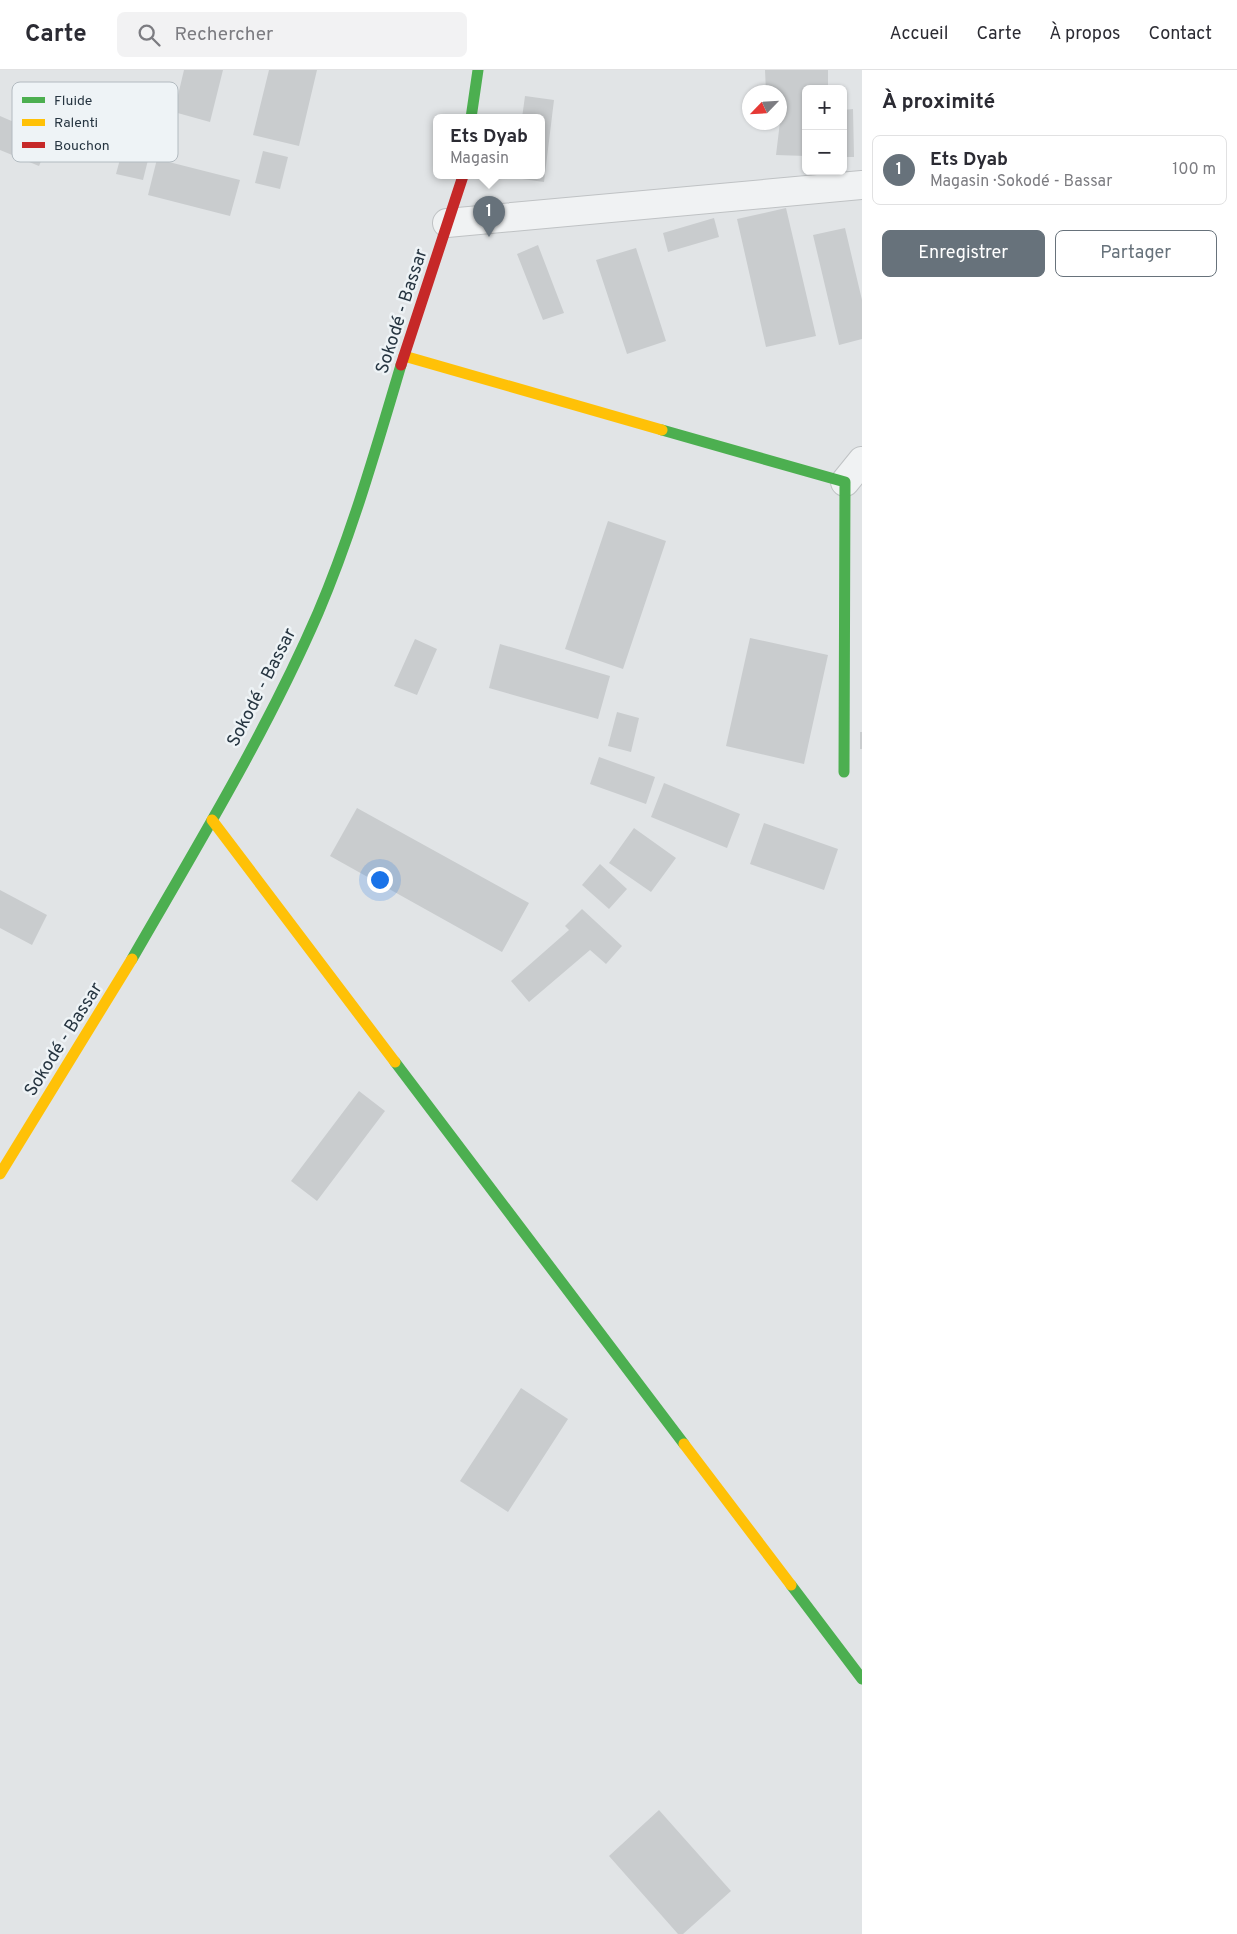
<!DOCTYPE html>
<html lang="fr">
<head>
<meta charset="utf-8">
<style>
	:root { --surface:#fff; --page:#f2f2f3; --text:#2b2b33; --muted:#7c7c81; --line:#e1e1e2; --accent:#67727b }
	body { margin:0; font-family:Overpass,sans-serif; background:var(--page); color:var(--text) }
	.controls { position:absolute; right:15px; top:15px; display:grid; overflow:hidden; border-radius:8px; box-shadow:0 1px 4px #0004 }
	.controls button { width:45px; height:45px; display:grid; place-items:center; padding:0; border:0; border-bottom:1px solid var(--line); background:var(--surface); color:var(--text); font:25px sans-serif }
	.compass { position:absolute; left:742px; top:15px; width:45px; height:45px; border-radius:50%; background:var(--surface); box-shadow:0 1px 4px #0004; rotate:245deg }
	.you { position:absolute; left:379px; top:809px; width:18px; height:18px; margin:-12px; border:4px solid #fff; border-radius:50%; background:#1a73e8; box-shadow:0 0 0 8px #1a73e833 }
	.badge { display:grid; place-items:center; width:32px; height:32px; border-radius:50%; background:var(--accent); color:#fff; font-size:16px; font-weight:700 }
	.pin { position:absolute; translate:-50% -41px; filter:drop-shadow(0 1px 2px #0008) }
	.pin::after { content:''; position:absolute; top:26px; width:18px; height:15px; background:inherit; clip-path:polygon(0 0,100% 0,50% 100%) }
	.popup { position:absolute; left:433px; top:44px; width:112px; height:65px; box-sizing:border-box; display:grid; place-content:center; border-radius:8px; background:var(--surface); filter:drop-shadow(0 1px 4px #0005); font-size:16px; white-space:nowrap; color:var(--muted) }
	.popup b { font-size:19px; color:var(--text) }
	.popup::after { content:''; position:absolute; left:50%; top:100%; margin-left:-10px; border:10px solid transparent; border-top-color:var(--surface) }
	.list { margin:0; padding:0; list-style:none }
	h2 { display:flex; justify-content:space-between; align-items:center; height:65px; margin:0; padding:0 20px; font-size:21px }
	h2 small { font-size:16px; font-weight:400; color:var(--muted) }
	.list li { display:grid; grid-template-columns:32px 1fr auto; gap:15px; align-items:center; box-sizing:border-box; height:70px; margin:0 10px 10px; padding:0 10px; border:1px solid var(--line); border-radius:8px }
	.list b { display:block; font-size:19px; white-space:nowrap }
	.list p { margin:0; font-size:16px; white-space:nowrap; color:var(--muted) }
	.list em { font-size:16px; font-style:normal; color:var(--muted) }
	.actions { display:flex; gap:10px; padding:15px 20px }
	.actions a { flex:1; padding:11px 0; border:1px solid var(--accent); border-radius:8px; text-align:center; font-size:18px; color:var(--accent) }
	.actions .main { background:var(--accent); color:#fff }
	.icon { flex:none; width:28px; height:28px; fill:none; stroke:currentColor; stroke-width:2; stroke-linecap:round; stroke-linejoin:round }
	.map { position:relative; flex:none; width:862px; height:1864px; overflow:hidden }
	header { display:flex; align-items:center; gap:30px; box-sizing:border-box; height:70px; padding:0 25px; background:var(--surface); border-bottom:1px solid var(--line) }
	header strong { font-size:24px }
	nav { display:flex; gap:28px; margin-inline-start:auto; font-size:18px }
	.search { width:350px; height:45px; background:var(--page); display:flex; align-items:center; gap:12px; box-sizing:border-box; padding:0 18px; border-radius:8px; color:var(--muted); font-size:19px }
	main { display:flex }
	aside { flex:1; background:var(--surface) }
	.map>svg:first-child { display:block }
</style>
</head>
<body>
<header>
<strong>Carte</strong>
<div class="search"><svg class="icon" aria-label="search" viewBox="0 0 24 24"><circle cx="10" cy="10" r="6"/><path d="M15 15l6 6"/></svg>Rechercher</div>
<nav><a>Accueil</a><a>Carte</a><a>À propos</a><a>Contact</a></nav>
</header>
<main>
<div class="map">
<svg width="862" height="1864" viewBox="0 0 862 1864">
	<rect width="100%" height="100%" fill="#e1e4e6"/>
	<path fill="#c9ccce" d="M184,0H223L210,52L174,42Z
		M269,0H317L299,76L253,65Z
		M765,0H828V19H806V86L776,85L780,52V22H766Z
		M525,26L554,30L544,112L515,108V106H542V48H522Z
		M853,39L854,87H843V40Z
		M0,46L51,68L39,96L0,80Z
		M126,67L152,74L143,110L116,104Z
		M263,81L288,87L280,119L255,113Z
		M157,89L240,110L230,146L148,125Z
		M786,138L816,266L766,277L737,149Z
		M714,148L719,167L668,182L663,163Z
		M845,158L862,230V269L839,275L813,165Z
		M538,175L564,243L543,250L517,184Z
		M636,178L666,271L627,284L596,190Z
		M608,451L666,471L623,599L565,579Z
		M750,568L828,585L804,694L726,676Z
		M415,569L437,579L417,625L394,616Z
		M500,574L610,606L598,649L489,618Z
		M617,642L639,648L631,682L608,676Z
		M860,662H862V679H860Z
		M599,687L655,707L646,734L590,714Z
		M664,713L740,744L727,778L651,747Z
		M357,738L529,833L502,882L330,786Z
		M764,753L838,779L824,820L750,794Z
		M634,758L676,788L651,822L609,793Z
		M600,794L627,819L609,839L582,815Z
		M0,820L47,845L32,875L0,858Z
		M582,839L622,876L606,894L590,880L529,932L511,911L569,860L565,856Z
		M359,1021L385,1041L317,1131L291,1111Z
		M521,1318L568,1349L508,1442L460,1411Z
		M659,1740L731,1821L683,1864H678L609,1786Z"/>
	<g fill="none" stroke-linecap="round" stroke-linejoin="round">
		<g stroke="#bfc2c4" stroke-width="30">
			<path id="street" d="M447,153L862,115
				M845,412L862,391"/>
		</g>
		<use href="#street" stroke="#f0f2f3" stroke-width="28"/>
		<path stroke="#4caf50" stroke-width="11" d="M471,48L478,0
			M662,360L845,412L844,702
			M132,889C197,776 266,663 318,543C352,463 376,379 401,295
			M395,992L684,1374
			M791,1515L862,1609"/>
		<path stroke="#ffc107" stroke-width="11" d="M404,286L662,360
			M212,750L395,992
			M0,1104L132,889
			M684,1374L791,1515"/>
		<path stroke="#c62828" stroke-width="11" d="M401,295L463,106"/>
	</g>
	<g text-anchor="middle" stroke-width="5" stroke-linejoin="round" paint-order="stroke">
		<g font-size="18" fill="#263541" stroke="#eef3f6">
			<text transform="translate(401 241) rotate(-72)" y="6">Sokodé - Bassar</text>
			<text transform="translate(261 617) rotate(-63)" y="6">Sokodé - Bassar</text>
			<text transform="translate(63 969) rotate(-58)" y="6">Sokodé - Bassar</text>
		</g>
	</g>
	<rect x="12" y="12" width="166" height="80" rx="8" fill="#eef3f6" stroke="#b2bac0" stroke-width="1"/>
	<rect x="22" y="27" width="23" height="6" fill="#4caf50"/>
	<rect x="22" y="49" width="23" height="7" fill="#ffc107"/>
	<rect x="22" y="72" width="23" height="6" fill="#c62828"/>
	<g font-size="14" fill="#263541">
		<text x="54" y="35">Fluide</text>
		<text x="54" y="57">Ralenti</text>
		<text x="54" y="80">Bouchon</text>
	</g>
</svg>
<div class="controls">
<button>+</button>
<button>−</button>
</div>
<svg class="compass" viewBox="-18 -18 36 36"><path d="M0-13l5 13h-10z" fill="#e53935"/><path d="M0 13l5-13h-10z" fill="#7c7c81"/></svg>
<div class="you"></div>
<div class="pin badge" style="left:489px;top:167px">1</div>
<div class="popup"><b>Ets Dyab</b>Magasin</div>
</div>
<aside>
<h2>À proximité<small></small></h2>
<ul class="list">
<li><span class="badge">1</span><div><b>Ets Dyab</b><p>Magasin · Sokodé - Bassar</p></div><em>100 m</em></li>
</ul>
<div class="actions"><a class="main">Enregistrer</a><a>Partager</a></div>
</aside>
</main>
</body>
</html>
